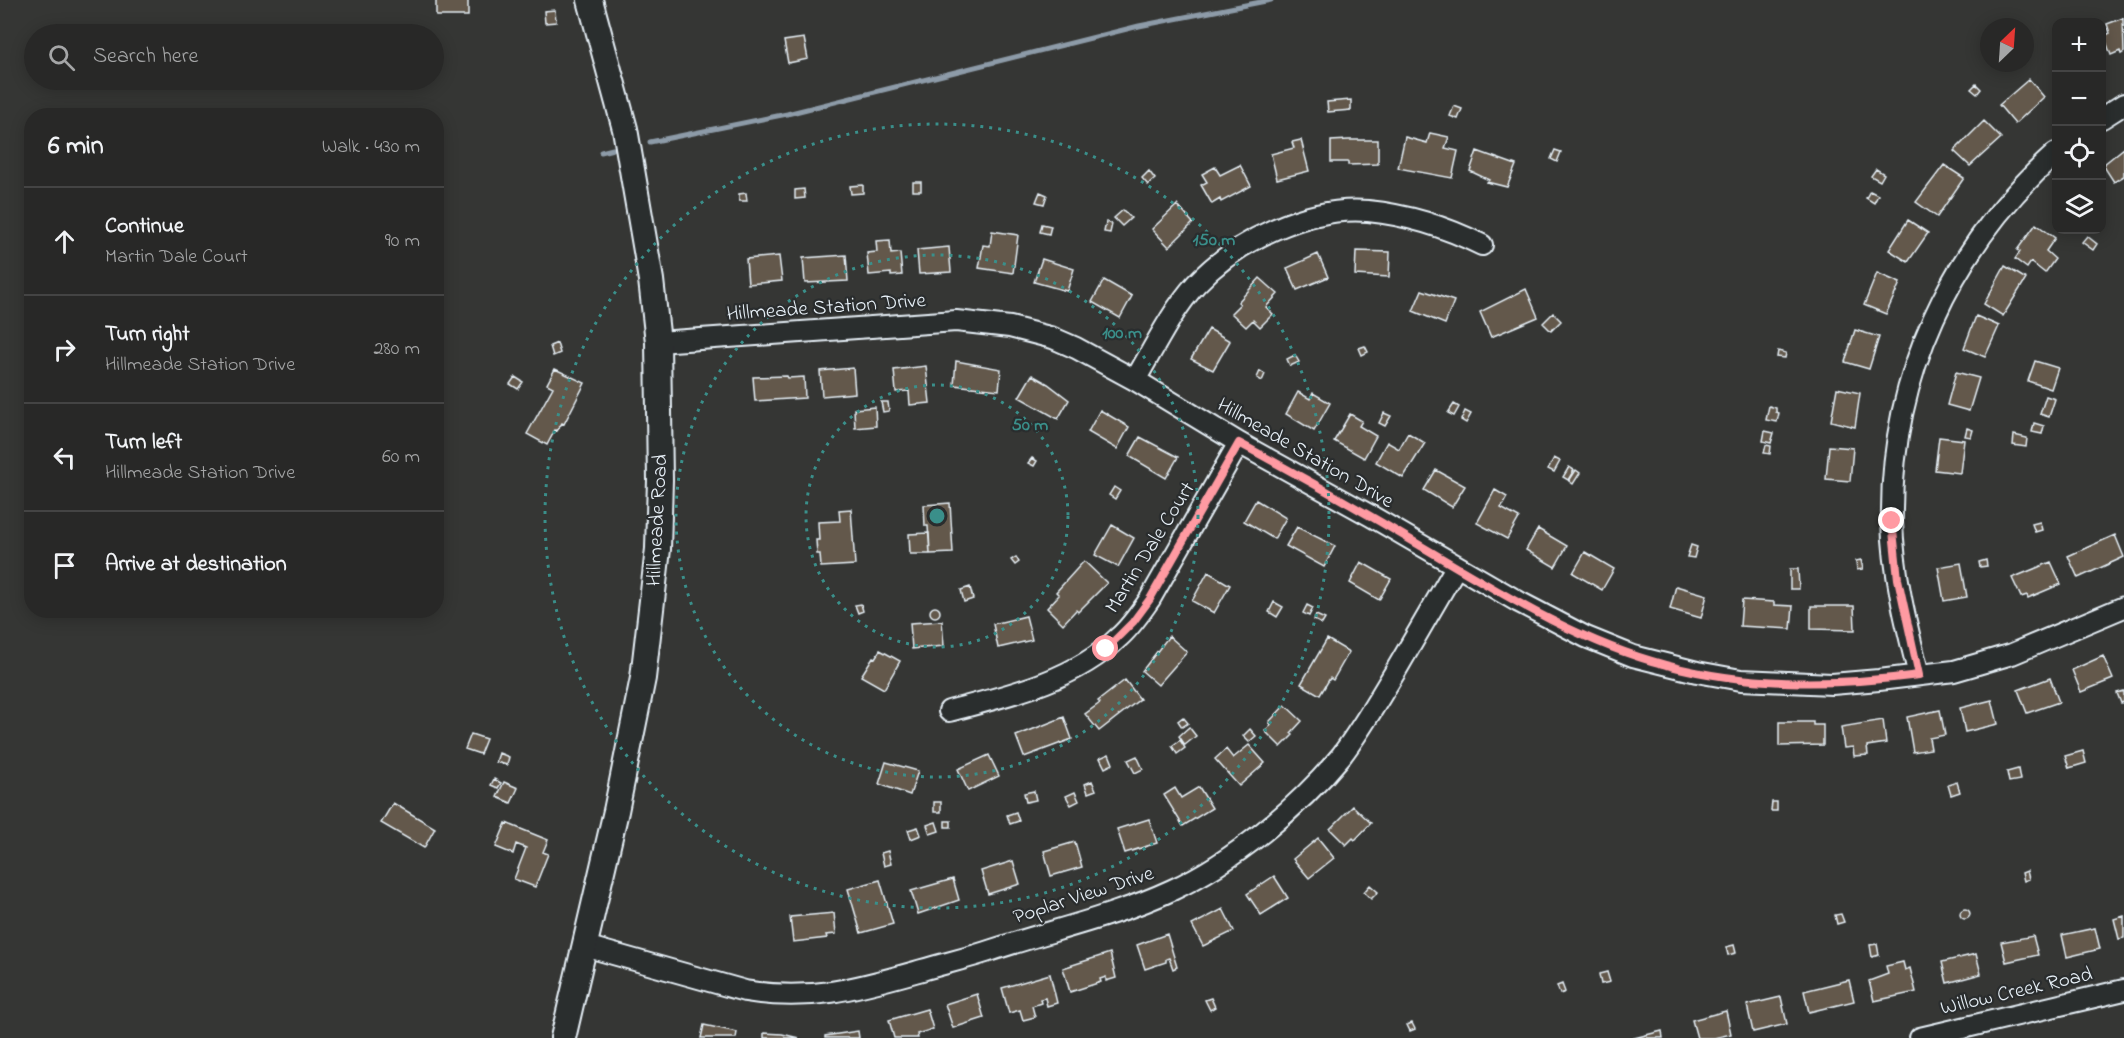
<!DOCTYPE html>
<html lang="en">
<head>
<meta charset="utf-8">
<style>
	:root { --surface:#282827; --page:#30302f; --text:#f1f3f6; --muted:#a5a6a7; --line:#444 }
	body { margin:0; font-family:"Indie Flower",sans-serif; background:var(--page); color:var(--text) }
	.controls { position:absolute; right:18px; top:18px; display:grid; overflow:hidden; border-radius:12px; box-shadow:0 3px 15px #0003 }
	.controls button { width:54px; height:54px; display:grid; place-items:center; padding:0; border:0; border-bottom:2px solid var(--line); background:var(--surface); color:var(--text); font:30px sans-serif }
	.compass { position:absolute; left:1980px; top:18px; width:54px; height:54px; border-radius:50%; background:var(--surface); box-shadow:0 3px 15px #0003; rotate:25deg }
	.stop { position:absolute; width:18px; height:18px; margin:-14px; border:4px solid #ff9aa2; border-radius:50%; background:#fff }
	.stop.end { background:#ff9aa2; border-color:#fff; box-shadow:0 2px 6px #0008 }
	.list { margin:0; padding:0; list-style:none }
	h2 { display:flex; justify-content:space-between; align-items:center; height:78px; margin:0; padding:0 24px; font-size:26px }
	h2 small { font-size:20px; font-weight:400; color:var(--muted) }
	.list li { display:grid; grid-template-columns:39px 1fr auto; gap:18px; align-items:center; box-sizing:border-box; height:108px; padding:0 24px; border-top:2px solid var(--line) }
	.list b { display:block; font-size:22px; white-space:nowrap }
	.list p { margin:0; font-size:20px; white-space:nowrap; color:var(--muted) }
	.list em { font-size:20px; font-style:normal; color:var(--muted) }
	.icon { flex:none; width:33px; height:33px; fill:none; stroke:currentColor; stroke-width:2; stroke-linecap:round; stroke-linejoin:round }
	.map { position:relative; flex:none; width:2124px; height:1038px; overflow:hidden }
	.search { position:absolute; background:var(--surface); box-shadow:0 3px 15px #0003; left:24px; top:24px; width:420px; height:66px; display:flex; align-items:center; gap:15px; box-sizing:border-box; padding:0 21px; border-radius:33px; color:var(--muted); font-size:22px }
	.panel { position:absolute; background:var(--surface); box-shadow:0 3px 15px #0003; left:24px; top:108px; width:420px; height:510px; border-radius:24px }
	.map>svg:first-child { display:block }
</style>
</head>
<body>
<div class="map">
<svg width="2124" height="1038" viewBox="0 0 2124 1038">
	<rect width="100%" height="100%" fill="#353634"/>
	<filter id="ink" filterUnits="userSpaceOnUse"><feTurbulence type="fractalNoise" baseFrequency=".0167" numOctaves="2"/><feDisplacementMap in="SourceGraphic" scale="12" xChannelSelector="R" yChannelSelector="G"/><feConvolveMatrix kernelMatrix="1 2 1 2 8 2 1 2 1" color-interpolation-filters="sRGB"/></filter>
	<g filter="url(#ink)">
		<g fill="none" stroke-linecap="round" stroke-linejoin="round">
			<path stroke="#8d9ba8" stroke-width="5" d="M650,142L787,114L1139,26L1271,0
				M601,152L613,149"/>
		</g>
		<path fill="#63594b" stroke="#e8f1f8" stroke-width="1.5" d="M436,0H468V16H436Z
			M555,10L556,22L545,23L544,11Z
			M2123,18L2124,52L2121,54L2120,51L2111,55L2104,36L2110,33L2107,24Z
			M804,38L808,59L788,63L784,41Z
			M2029,79L2044,97L2015,124L1999,105Z
			M1976,84L1981,89L1977,94L1971,89Z
			M1351,100V110L1328,112L1327,102Z
			M1454,106L1462,109L1458,119L1450,116Z
			M1984,121L2001,138L1970,166L1954,151Z
			M1430,133L1449,137L1445,148L1458,151L1452,178L1398,168L1405,137L1427,143Z
			M1301,140L1309,171L1277,179L1271,154L1294,148L1292,142Z
			M1349,140H1378V164L1348,165V162H1331V141Z
			M2124,148V176L2114,182L2103,165Z
			M1555,150L1561,152L1557,162L1551,159Z
			M1477,151L1516,165L1507,187L1487,182L1489,180L1470,171Z
			M1240,165L1251,186L1221,202L1220,199L1212,204L1201,185L1207,182L1202,174L1215,167L1220,175Z
			M1944,165L1964,178L1937,217L1916,202Z
			M1876,169L1884,174L1880,181L1871,176Z
			M1149,171L1155,179L1148,185L1142,178Z
			M913,182H921V191H913Z
			M863,185V193L851,194L850,186Z
			M804,189L805,198L795,199V190Z
			M1870,191L1878,195L1874,203L1866,198Z
			M1040,192L1047,195L1044,204L1036,202Z
			M746,193L747,201H739V194Z
			M1177,205L1193,223L1169,247L1152,229Z
			M1123,210L1131,218L1122,226L1114,218Z
			M1908,220L1928,233L1908,262L1889,250Z
			M1106,222L1112,224L1110,233L1104,232Z
			M1042,224L1051,226L1049,234L1040,232Z
			M2036,224L2055,238L2046,251L2055,259L2045,273L2031,262L2027,268L2015,259L2020,252L2017,250Z
			M992,231L1018,235L1013,273L979,268L983,245L990,246Z
			M2087,236L2097,244L2093,250L2082,242Z
			M890,240L891,254L900,253L902,275L891,276V273L869,275L867,253L877,252L876,241Z
			M949,247L951,272L919,274L917,250Z
			M1356,251L1390,252L1389,277L1355,275Z
			M1318,254L1328,277L1297,290L1287,268Z
			M846,255L848,281L805,283L803,258Z
			M779,256L782,281L748,284L746,259Z
			M1042,259L1074,269L1067,291L1034,282Z
			M2005,266L2026,279L2003,316L1984,304Z
			M1877,273L1900,283L1886,314L1864,305Z
			M1260,278L1278,294L1266,307L1273,314L1260,327L1253,320L1246,327L1231,313L1240,304L1238,302Z
			M1104,280L1132,296L1120,318L1092,302Z
			M1526,289L1538,317L1491,337L1480,312Z
			M1422,290L1454,301L1445,324L1413,311Z
			M1553,313L1561,321L1551,331L1543,323Z
			M1976,316L1999,326L1985,357L1964,348Z
			M1209,329L1230,341L1213,370L1191,359Z
			M1855,330L1879,337L1869,369L1845,362Z
			M557,343L560,353L553,356L550,346Z
			M1365,346L1368,352L1362,355L1359,348Z
			M1778,351L1786,353L1785,358L1777,357Z
			M1295,355L1299,362L1290,366L1287,359Z
			M956,361L1001,369L999,390L954,385Z
			M2035,361L2058,368L2051,389L2028,381Z
			M926,366L930,403L910,405L909,391L896,392L894,370Z
			M853,368L855,393L822,396L820,371Z
			M555,369L585,383L564,424L562,423L557,431L555,430L547,445L527,434L553,387L547,384Z
			M1260,371L1265,374L1262,381L1257,378Z
			M1956,372L1979,378L1969,411L1947,405Z
			M1032,375L1048,384L1069,400L1058,419L1019,397Z
			M787,376L788,378L804,377L805,398L755,401L753,377Z
			M515,377L523,382L518,389L510,384Z
			M1837,388L1860,393L1855,427L1831,421Z
			M1298,392L1310,399L1313,393L1330,403L1314,431L1286,414Z
			M2046,396L2055,399L2049,417L2040,414Z
			M881,402H888L889,411L883,412Z
			M1454,404L1459,407L1454,416L1448,413Z
			M1769,406L1776,408V412L1779,413L1777,422L1766,420Z
			M875,407L876,426L855,428L854,409Z
			M1100,410L1129,427L1117,449L1088,432Z
			M1465,411L1471,414L1466,423L1461,420Z
			M1384,413L1391,416L1385,426L1379,423Z
			M1350,414L1362,421L1359,426L1376,436L1364,458L1334,441Z
			M32,416V439L26,437Z
			M2034,423L2044,426L2042,434L2032,432Z
			M1967,428L1973,430L1971,437L1965,436Z
			M1765,431L1774,433L1771,443L1763,441Z
			M1408,433L1425,443L1403,478L1376,462L1387,442L1399,449Z
			M2014,435L2027,438L2026,447L2013,445Z
			M1140,437L1178,457L1166,478L1129,456Z
			M1939,437L1964,440L1960,473L1935,470Z
			M1766,445L1771,446L1770,454L1764,453Z
			M1829,446L1853,448L1850,481L1826,479Z
			M1032,458L1037,461L1034,466L1028,463Z
			M1554,458L1560,461L1554,472L1548,469Z
			M1569,467L1574,470L1568,480L1563,477Z
			M1436,470L1465,486L1452,507L1424,490Z
			M1576,470L1580,473L1573,484L1569,481Z
			M1114,487L1120,491L1115,499L1109,495Z
			M1495,490L1507,497L1501,508L1519,518L1507,539L1477,523Z
			M1256,500L1286,518L1274,539L1244,521Z
			M950,503L953,553L930,554L928,526H925L924,505Z
			M851,509L855,565L821,567L820,554H817L816,540H819L818,522L840,521L839,510Z
			M2040,522L2042,530L2035,532L2032,524Z
			M1112,525L1134,538L1118,567L1095,555Z
			M1297,527L1335,546L1324,567L1286,546Z
			M1538,529L1567,546L1555,567L1526,550Z
			M929,533L930,554H910L909,534Z
			M2115,535L2124,557L2078,578L2068,556Z
			M1691,545L1697,547L1694,558L1687,557Z
			M1585,552L1614,569L1602,590L1573,573Z
			M1016,557L1019,562L1015,565L1011,560Z
			M1861,560L1863,569L1857,570L1856,561Z
			M1986,560L1987,566L1980,567L1979,562Z
			M1084,561L1107,583L1078,612L1076,610L1063,624L1047,608L1059,595L1056,592Z
			M1361,562L1391,579L1379,600L1350,583Z
			M2051,562L2061,584L2028,598L2027,595L2021,597L2012,578Z
			M1961,563L1967,597L1944,601L1938,567Z
			M1790,569H1798L1799,589H1790Z
			M1208,572L1230,585L1214,613L1192,601Z
			M1676,586L1707,595L1701,618L1670,609Z
			M970,587L973,599L964,602L961,590Z
			M1742,600L1774,602V605L1793,606L1791,629L1740,626Z
			M1274,602L1283,607L1277,617L1269,612Z
			M861,604L863,611L858,613L855,605Z
			M1307,605L1313,608L1309,616L1303,613Z
			M1811,606H1854L1855,630L1811,629Z
			M930 612a5 5 0 1 1 10 0a5 5 0 1 1-10 0Z
			M1316,615L1325,619L1322,624L1314,620Z
			M1026,616L1032,640L998,648L993,624Z
			M942,621L944,646L912,649L910,623Z
			M1169,636L1187,652L1158,685L1142,671Z
			M1327,639L1349,652L1333,680L1330,678L1320,695L1301,684Z
			M880,650L900,661L884,689L861,676L873,657L875,658Z
			M2103,656L2113,679L2081,692L2072,670Z
			M2050,678L2059,702L2027,713L2018,690Z
			M1125,680L1140,699L1099,731L1085,714L1100,703L1098,701Z
			M2124,691V702L2121,703L2117,693Z
			M1992,700L1998,724L1965,732L1960,708Z
			M1285,705L1302,721L1291,733L1293,735L1281,747L1265,731L1271,725L1269,722Z
			M1940,710L1945,735L1929,738L1931,749L1913,752L1907,717Z
			M1064,717L1072,739L1024,757L1016,736Z
			M1183,717L1188,723L1182,727L1178,721Z
			M1883,720L1886,743L1867,746L1868,755L1854,756L1853,747L1844,748L1841,727Z
			M1779,722H1813V725H1823V745L1779,746Z
			M1189,727L1196,736L1185,745L1179,736Z
			M1250,729L1256,736L1249,742L1243,736Z
			M471,734L486,739L480,754L465,749Z
			M1180,740L1185,748L1177,754L1172,746Z
			M1249,745L1265,763L1239,786L1215,759L1226,749L1233,758Z
			M2083,751L2086,763L2069,768L2065,756Z
			M499,753L509,757L507,765L496,762Z
			M1109,754L1113,764L1105,768L1100,758Z
			M989,755L999,776L968,791L958,769Z
			M1137,756L1143,769L1135,773L1128,760Z
			M886,762L918,771L910,795L879,784Z
			M2018,769L2020,780L2009,782L2007,772Z
			M494,779L501,783L498,788L491,785Z
			M1092,781L1096,790L1088,793L1085,784Z
			M504,782L518,788L511,803L497,797Z
			M1957,782L1960,792L1951,795L1948,785Z
			M1199,787L1212,808L1183,826L1164,795L1175,788L1181,798Z
			M1034,791L1036,800L1026,802L1024,793Z
			M1075,792L1079,801L1071,805L1066,796Z
			M934,802H941V812H934Z
			M1772,802H1777V811H1771Z
			M393,803L435,828L424,848L381,823Z
			M1353,806L1371,823L1355,840L1353,838L1346,845L1330,829Z
			M1016,812L1019,821L1010,824L1007,815Z
			M1149,819L1157,843L1125,853L1117,829Z
			M945,821H951V827H945Z
			M936,822L939,831L930,834L927,825Z
			M506,823L548,840L543,852L548,854L535,887L514,879L526,848L516,844L513,854L496,847Z
			M918,827L921,835L911,839L908,830Z
			M1318,838L1334,858L1309,878L1293,859Z
			M1075,842L1082,867L1051,876L1044,851Z
			M888,851L891,864L884,866L881,853Z
			M1013,861L1020,884L988,894L981,871Z
			M2027,871L2029,879L2024,881L2022,873Z
			M1274,876L1288,898L1261,915L1247,894Z
			M953,879L959,900L918,914L911,891Z
			M880,880L893,924L861,933L848,889Z
			M1370,885L1378,892L1371,899L1364,892Z
			M1960 914a5 5 0 1 1 10 0a5 5 0 1 1-10 0Z
			M1223,909L1234,931L1203,946L1192,925Z
			M834,913L836,934L826,935L827,938L793,942L790,917Z
			M1841,914L1844,922L1837,924L1835,915Z
			M2124,916V938L2119,939L2114,919Z
			M2095,928L2100,949L2067,957L2062,935Z
			M1167,934L1177,967L1173,969L1169,958L1166,959V962L1145,969L1137,945Z
			M2033,936L2038,955L2006,962L2001,942Z
			M1877,944L1879,955L1872,957L1870,945Z
			M1734,945L1736,953L1728,955L1726,947Z
			M1110,953L1116,978L1106,981V977L1100,979L1101,982L1070,992L1063,968Z
			M1976,954L1981,974L1947,983L1942,962Z
			M1903,962L1905,970L1910,968L1916,992L1874,1001L1869,981L1888,974L1886,966Z
			M1607,972L1610,982L1601,984L1599,974Z
			M1050,974L1057,1003L1047,1006L1045,998L1040,999L1041,1003L1032,1006L1035,1017L1023,1020L1020,1010L1009,1013L1002,988Z
			M1849,980L1854,1001L1809,1012L1804,991Z
			M1562,984L1565,992L1560,994L1557,986Z
			M977,994L984,1018L953,1028L945,1004Z
			M1781,997L1787,1024L1753,1032L1747,1005Z
			M1211,998L1215,1007L1210,1010L1205,1000Z
			M927,1009L933,1029L917,1034L918,1038H894L889,1020Z
			M1726,1011L1731,1034L1714,1038H1697L1692,1020Z
			M1412,1023L1415,1029L1410,1031L1407,1025Z
			M704,1025L737,1032L736,1038H701Z
			M858,1031L859,1038H825V1036Z
			M1662,1031L1663,1038H1633H1634Z
			M764,1033L782,1034L799,1038H764Z"/>
		<g fill="none" stroke-linecap="round" stroke-linejoin="round">
			<g stroke="#e8f1f8" stroke-width="24">
				<path id="minor" d="M2102,118L2124,104
					M658,342L956,321L1010,327L1053,338L1076,348L1135,380L1239,443L1371,516L1519,602L1586,637L1633,656L1697,672L1741,680L1832,684L1879,680L1954,671L2012,654L2124,607
					M1135,380C1154,348 1171,312 1196,284C1237,240 1308,206 1368,211C1408,215 1446,227 1482,245
					M1919,675C1906,624 1893,572 1892,519C1890,377 1951,247 2056,153
					M949,711C1006,696 1074,681 1118,638C1131,627 1140,613 1150,599L1239,443
					M585,946L745,991C812,1002 858,988 922,970C945,963 969,958 992,950C1052,930 1114,917 1172,890C1233,862 1298,808 1341,756C1361,730 1378,700 1395,672C1415,637 1436,602 1456,567
					M1920,1038L2124,990"/>
			</g>
			<g stroke="#e8f1f8" stroke-width="28">
				<path id="tertiary" d="M563,1038L616,811L643,678L658,549L660,480L658,342L651,280L625,129L590,0"/>
			</g>
			<use href="#minor" stroke="#2a2d2e" stroke-width="20"/>
			<use href="#tertiary" stroke="#2a2d2e" stroke-width="24"/>
		</g>
	</g>
	<g fill="none" stroke-linecap="round" stroke-linejoin="round" filter="url(#ink)">
		<path stroke="#ff9aa2" stroke-width="8" d="M1106,649L1133,622L1150,599L1239,443C1301,476 1361,510 1421,546C1499,592 1578,642 1666,665C1749,687 1834,686 1919,675L1898,579L1892,521"/>
	</g>
	<g fill="none" stroke="#3a8f8a" stroke-width="3" stroke-dasharray="3 6">
		<circle cx="937" cy="516" r="131"/>
		<circle cx="937" cy="516" r="261"/>
		<circle cx="937" cy="516" r="392"/>
	</g>
	<g text-anchor="middle" stroke-width="4.5" stroke-linejoin="round" paint-order="stroke">
		<g font-size="21" fill="#e8f1f8" stroke="#2a2d2e">
			<text transform="translate(826 306) rotate(-4)" y="7">Hillmeade Station Drive</text>
			<text transform="translate(1306 452) rotate(30)" y="7">Hillmeade Station Drive</text>
			<text transform="translate(656 520) rotate(-87)" y="7">Hillmeade Road</text>
			<text transform="translate(1149 547) rotate(-58)" y="7">Martin Dale Court</text>
			<text transform="translate(1083 894) rotate(-18)" y="7">Poplar View Drive</text>
			<text transform="translate(2016 990) rotate(-13)" y="7">Willow Creek Road</text>
		</g>
	</g>
	<circle cx="937" cy="516" r="9" fill="#3a8f8a" stroke="#2a2d2e" stroke-width="3"/>
	<g font-size="18" text-anchor="middle" font-weight="bold" fill="#3a8f8a" stroke="#2a2d2e" stroke-width="4.5" stroke-linejoin="round" paint-order="stroke">
		<text x="1214" y="245">150 m</text>
		<text x="1122" y="338">100 m</text>
		<text x="1030" y="430">50 m</text>
	</g>
</svg>
<div class="controls">
<button>+</button>
<button>−</button>
<button><svg class="icon" aria-label="locate" viewBox="0 0 24 24"><circle cx="12" cy="12" r="6"/><path d="M12 2v4M12 18v4M2 12h4M18 12h4"/></svg></button>
<button><svg class="icon" aria-label="layers" viewBox="0 0 24 24"><path d="M12 4l9 5-9 5-9-5zM3 14l9 5 9-5"/></svg></button>
</div>
<svg class="compass" viewBox="-18 -18 36 36"><path d="M0-13l5 13h-10z" fill="#e53935"/><path d="M0 13l5-13h-10z" fill="#a5a6a7"/></svg>
<div class="stop" style="left:1106px;top:649px"></div>
<div class="stop end" style="left:1892px;top:521px"></div>
<div class="search"><svg class="icon" aria-label="search" viewBox="0 0 24 24"><circle cx="10" cy="10" r="6"/><path d="M15 15l6 6"/></svg>Search here</div>
<section class="panel">
<h2>6 min<small>Walk · 430 m</small></h2>
<ul class="list">
<li><svg class="icon" aria-label="ahead" viewBox="0 0 24 24"><path d="M12 20V5M6 11l6-6 6 6"/></svg><div><b>Continue</b><p>Martin Dale Court</p></div><em>90 m</em></li>
<li><svg class="icon" aria-label="right" viewBox="0 0 24 24"><path d="M7 20v-9h11M14 6l5 5-5 5"/></svg><div><b>Turn right</b><p>Hillmeade Station Drive</p></div><em>280 m</em></li>
<li><svg class="icon" aria-label="left" viewBox="0 0 24 24"><path d="M17 20v-9H6M10 6l-5 5 5 5"/></svg><div><b>Turn left</b><p>Hillmeade Station Drive</p></div><em>60 m</em></li>
<li><svg class="icon" aria-label="arrive" viewBox="0 0 24 24"><path d="M6 21V4h12l-3 4 3 4H6"/></svg><div><b>Arrive at destination</b></div></li>
</ul>
</section>
</div>
</body>
</html>
